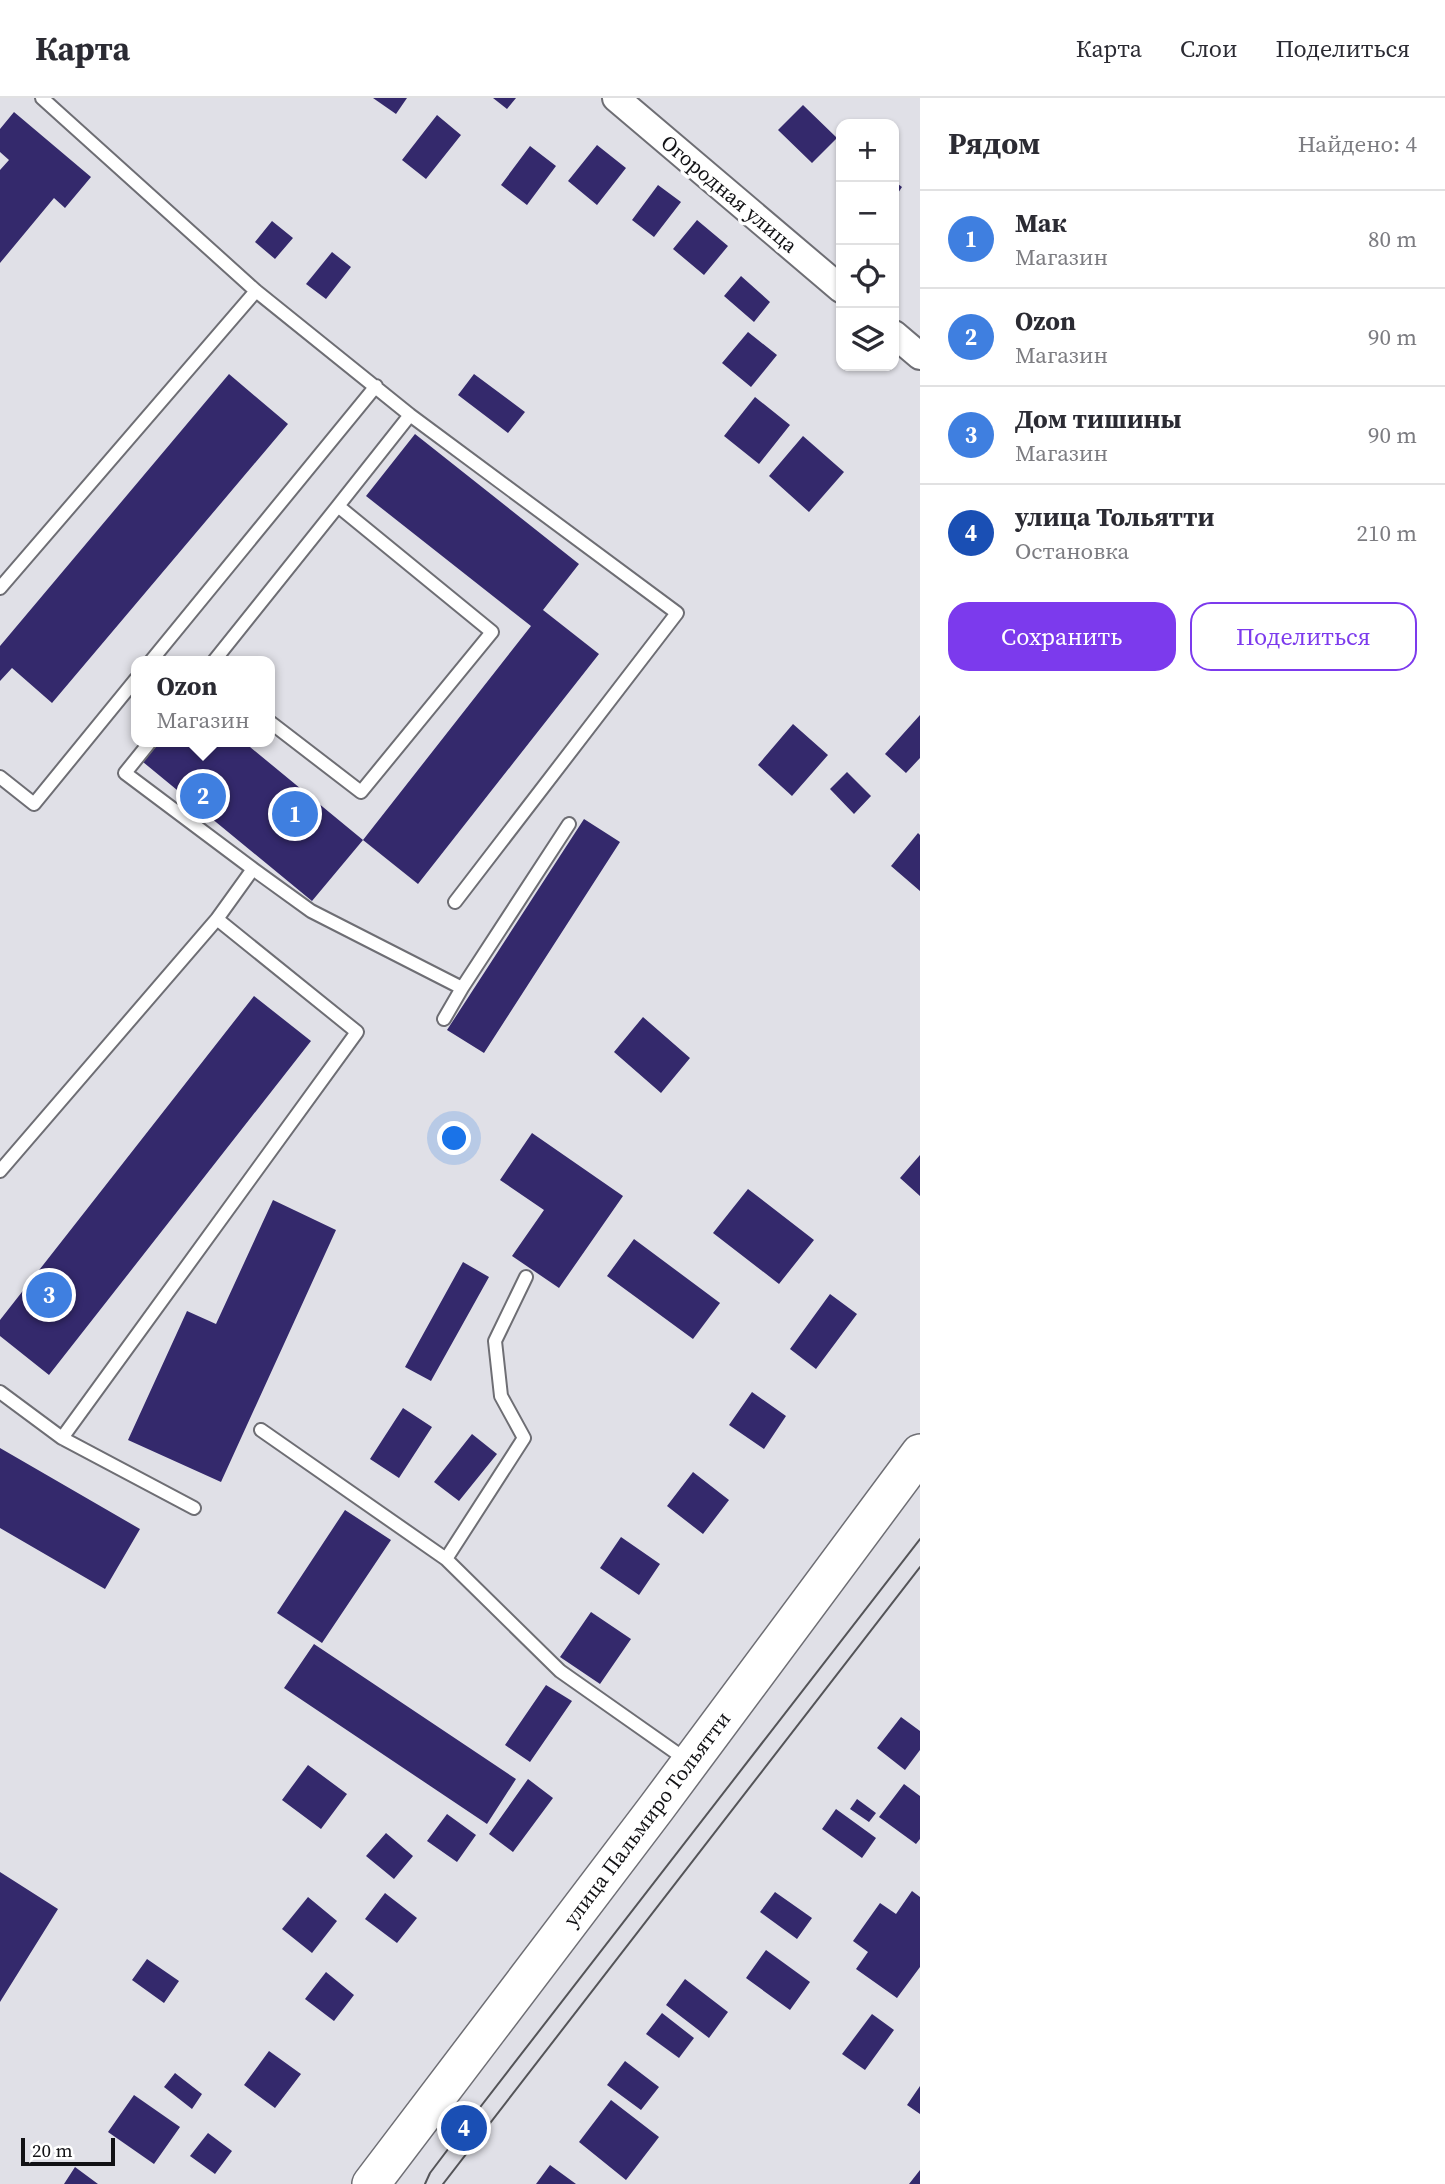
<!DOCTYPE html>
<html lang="ru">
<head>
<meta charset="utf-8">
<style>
	:root { --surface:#fff; --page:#f2f2f3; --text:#2b2b33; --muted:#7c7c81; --line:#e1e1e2; --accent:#7c3aed }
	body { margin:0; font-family:"Source Serif 4",serif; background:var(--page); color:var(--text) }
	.controls { position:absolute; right:21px; top:21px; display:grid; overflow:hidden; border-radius:14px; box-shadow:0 2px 5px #0004 }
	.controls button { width:63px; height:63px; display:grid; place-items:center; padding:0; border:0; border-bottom:2px solid var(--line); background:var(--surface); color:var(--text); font:35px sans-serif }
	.scale { position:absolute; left:21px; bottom:18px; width:94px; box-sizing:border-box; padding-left:7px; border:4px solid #121215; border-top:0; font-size:19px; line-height:24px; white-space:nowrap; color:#121215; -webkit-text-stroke:5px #fff; paint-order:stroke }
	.you { position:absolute; left:455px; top:1041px; width:24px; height:24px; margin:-18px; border:5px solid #fff; border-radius:50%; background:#1a73e8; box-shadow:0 0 0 10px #1a73e833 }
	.badge { display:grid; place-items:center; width:46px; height:46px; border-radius:50%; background:var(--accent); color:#fff; font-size:23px; font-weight:700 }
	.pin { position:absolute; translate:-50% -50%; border:4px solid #fff; box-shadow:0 2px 7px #0006 }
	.popup { position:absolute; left:131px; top:558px; width:144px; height:91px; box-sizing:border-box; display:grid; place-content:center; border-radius:14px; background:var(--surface); filter:drop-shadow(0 2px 5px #0005); font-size:23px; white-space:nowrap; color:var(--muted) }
	.popup b { font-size:26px; color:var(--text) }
	.popup::after { content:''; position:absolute; left:50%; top:100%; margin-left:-14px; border:14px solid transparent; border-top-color:var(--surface) }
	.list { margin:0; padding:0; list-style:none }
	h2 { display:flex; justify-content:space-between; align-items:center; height:91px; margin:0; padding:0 28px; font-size:30px }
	h2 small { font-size:23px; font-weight:400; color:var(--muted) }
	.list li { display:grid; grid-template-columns:46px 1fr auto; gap:21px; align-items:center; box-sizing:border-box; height:98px; padding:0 28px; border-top:2px solid var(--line) }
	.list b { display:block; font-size:26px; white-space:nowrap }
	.list p { margin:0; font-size:23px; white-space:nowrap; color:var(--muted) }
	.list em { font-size:23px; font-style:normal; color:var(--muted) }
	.actions { display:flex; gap:14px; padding:21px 28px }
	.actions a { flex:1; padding:16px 0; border:2px solid var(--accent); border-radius:21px; text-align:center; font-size:24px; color:var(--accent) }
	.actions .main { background:var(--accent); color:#fff }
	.icon { flex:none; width:38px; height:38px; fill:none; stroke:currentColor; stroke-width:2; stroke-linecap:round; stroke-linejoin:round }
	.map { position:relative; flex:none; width:920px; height:2086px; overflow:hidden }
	header { display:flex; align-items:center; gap:42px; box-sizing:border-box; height:98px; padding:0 35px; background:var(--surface); border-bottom:2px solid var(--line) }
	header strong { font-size:33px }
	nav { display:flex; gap:38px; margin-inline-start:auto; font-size:24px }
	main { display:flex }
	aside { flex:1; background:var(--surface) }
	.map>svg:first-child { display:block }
</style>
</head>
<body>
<header>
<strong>Карта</strong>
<nav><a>Карта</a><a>Слои</a><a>Поделиться</a></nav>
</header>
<main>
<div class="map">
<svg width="920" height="2086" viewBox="0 0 920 2086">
	<rect width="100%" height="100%" fill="#e0e0e7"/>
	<path fill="#34296c" d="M373,0H407L396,16Z
		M493,0H516L507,11Z
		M803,7L837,40L812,65L778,32Z
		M14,14L91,79L65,110L54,100L0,165V72L9,62L0,54V31Z
		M437,17L461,37L426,81L402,62Z
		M597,47L626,70L597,107L568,83Z
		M530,48L556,68L527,107L501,87Z
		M894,83L902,89L894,101Z
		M658,87L681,104L654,139L632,122Z
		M697,122L728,148L704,177L673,151Z
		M272,123L293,140L275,161L255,144Z
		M332,154L351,169L326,201L306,186Z
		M741,178L770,204L754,224L724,198Z
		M748,234L777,257L751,289L722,265Z
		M229,276L288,326L52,605L12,570L0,583V548Z
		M474,276L525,314L508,335L458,297Z
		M755,299L790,327L759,366L724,338Z
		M415,336L579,466L543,512L599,556L418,786L363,742L312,803L143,664L160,644H244L363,742L531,528L366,398Z
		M803,338L844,374L809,414L769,378Z
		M920,617V660L906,675L885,656Z
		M793,626L828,657L792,698L758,667Z
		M847,674L871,698L854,716L830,691Z
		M584,721L620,744L484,955L447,932Z
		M918,735L920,737V793L891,768Z
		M254,898L311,943L49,1277L0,1238V1222Z
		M643,919L690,960L661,995L614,954Z
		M532,1035L623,1098L559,1190L512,1158L544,1112L500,1082Z
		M920,1057V1098L900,1080Z
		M748,1091L814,1142L779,1186L713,1135Z
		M273,1102L336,1132L221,1384L128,1342L187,1213L216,1226Z
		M634,1141L720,1205L693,1241L607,1178Z
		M463,1164L489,1179L431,1283L405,1269Z
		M830,1196L857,1216L816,1271L790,1251Z
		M752,1294L786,1318L764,1351L729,1327Z
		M403,1310L432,1329L399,1380L370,1361Z
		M472,1336L497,1356L459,1403L434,1384Z
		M0,1350L140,1431L105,1491L0,1430Z
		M693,1374L729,1402L703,1436L667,1408Z
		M345,1412L391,1442L322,1545L277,1515Z
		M621,1439L660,1466L639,1497L600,1470Z
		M591,1514L631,1541L600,1586L560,1559Z
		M314,1546L516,1681L487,1726L284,1590Z
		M546,1587L572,1603L530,1664L505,1647Z
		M901,1619L920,1633V1652L905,1672L877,1650Z
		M308,1667L347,1696L321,1731L282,1702Z
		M528,1681L553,1700L513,1754L489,1736Z
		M904,1686L920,1698V1741L916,1746L879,1719Z
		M857,1701L876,1715L869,1724L850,1711Z
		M836,1711L876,1740L862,1760L822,1731Z
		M447,1716L476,1737L457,1764L427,1743Z
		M386,1735L413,1758L394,1781L366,1758Z
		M0,1774L58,1811L0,1904Z
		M912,1793L920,1799V1869L897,1900L856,1871L868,1854L853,1843L880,1805L896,1816Z
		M775,1794L812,1820L797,1841L760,1814Z
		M385,1795L417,1820L397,1845L365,1821Z
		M308,1799L337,1823L312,1855L282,1831Z
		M766,1852L810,1884L790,1912L746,1880Z
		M147,1861L179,1883L164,1905L132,1882Z
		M326,1874L354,1897L334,1923L305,1901Z
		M685,1881L728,1914L709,1940L666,1907Z
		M662,1915L694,1940L679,1960L646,1936Z
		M872,1916L894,1932L865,1972L842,1956Z
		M269,1953L301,1976L275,2010L244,1987Z
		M625,1963L659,1989L641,2012L607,1987Z
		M175,1975L202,1996L192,2011L164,1989Z
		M920,1988V2016L907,2007Z
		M134,1997L180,2029L154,2066L108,2034Z
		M611,2002L659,2039L626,2082L579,2044Z
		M208,2035L232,2053L215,2076L190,2058Z
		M550,2067L576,2086H536Z
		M75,2069L98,2086H64Z
		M920,2072V2086H909Z"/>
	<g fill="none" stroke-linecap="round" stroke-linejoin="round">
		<g stroke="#6e6e74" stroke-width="16">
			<path id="lane" d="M42,0L256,193L410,317L677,515L455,804
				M338,408L410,317
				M0,490L256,193
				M151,563L376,288
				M214,563L338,408L492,534L361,694L270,624
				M0,679L34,706L136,581
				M253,771L311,813L462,890L569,726
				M444,921L462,890
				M0,1073L217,821L253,771L125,675L150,644
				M0,1294L62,1340L194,1410
				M261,1332L446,1461L560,1573L688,1663
				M62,1340L357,934L217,821
				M446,1461L524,1340L501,1298L495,1243L526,1179"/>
		</g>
		<g stroke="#6e6e74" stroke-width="30">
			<path id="street" d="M616,0L841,191
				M894,236L920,258"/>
		</g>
		<g stroke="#6e6e74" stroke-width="40">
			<path id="secondary" d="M371,2086L657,1709L920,1355"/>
		</g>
		<use href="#lane" stroke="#fff" stroke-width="12"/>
		<use href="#street" stroke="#fff" stroke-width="26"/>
		<use href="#secondary" stroke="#fff" stroke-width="37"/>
		<path stroke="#545458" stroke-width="2" d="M425,2086L430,2075L464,2030L920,1441
			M443,2086L920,1469"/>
	</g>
	<g text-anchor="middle" stroke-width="7" stroke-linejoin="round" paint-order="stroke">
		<g font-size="21" fill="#121215" stroke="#fff">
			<text transform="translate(729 96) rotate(40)" y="7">Огородная улица</text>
			<text transform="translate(647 1721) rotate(-53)" y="7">улица Пальмиро Тольятти</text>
		</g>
	</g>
</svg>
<div class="controls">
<button>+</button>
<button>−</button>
<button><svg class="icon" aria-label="locate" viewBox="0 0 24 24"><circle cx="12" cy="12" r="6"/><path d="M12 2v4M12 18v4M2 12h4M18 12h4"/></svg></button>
<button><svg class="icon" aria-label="layers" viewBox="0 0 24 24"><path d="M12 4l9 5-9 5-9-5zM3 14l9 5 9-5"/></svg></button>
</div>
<div class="scale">20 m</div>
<div class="you"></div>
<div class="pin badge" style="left:295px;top:716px;background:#3f7fe0">1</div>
<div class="pin badge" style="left:203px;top:698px;background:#3f7fe0">2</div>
<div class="popup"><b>Ozon</b>Магазин</div>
<div class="pin badge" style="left:49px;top:1197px;background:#3f7fe0">3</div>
<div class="pin badge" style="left:464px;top:2030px;background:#1a4fb4">4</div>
</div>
<aside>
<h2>Рядом<small>Найдено: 4</small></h2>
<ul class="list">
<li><span class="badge" style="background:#3f7fe0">1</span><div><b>Мак</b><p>Магазин</p></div><em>80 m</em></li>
<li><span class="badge" style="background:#3f7fe0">2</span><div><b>Ozon</b><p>Магазин</p></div><em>90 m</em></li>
<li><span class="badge" style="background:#3f7fe0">3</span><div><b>Дом тишины</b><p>Магазин</p></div><em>90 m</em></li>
<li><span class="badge" style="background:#1a4fb4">4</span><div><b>улица Тольятти</b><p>Остановка</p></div><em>210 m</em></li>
</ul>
<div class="actions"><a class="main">Сохранить</a><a>Поделиться</a></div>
</aside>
</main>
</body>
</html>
